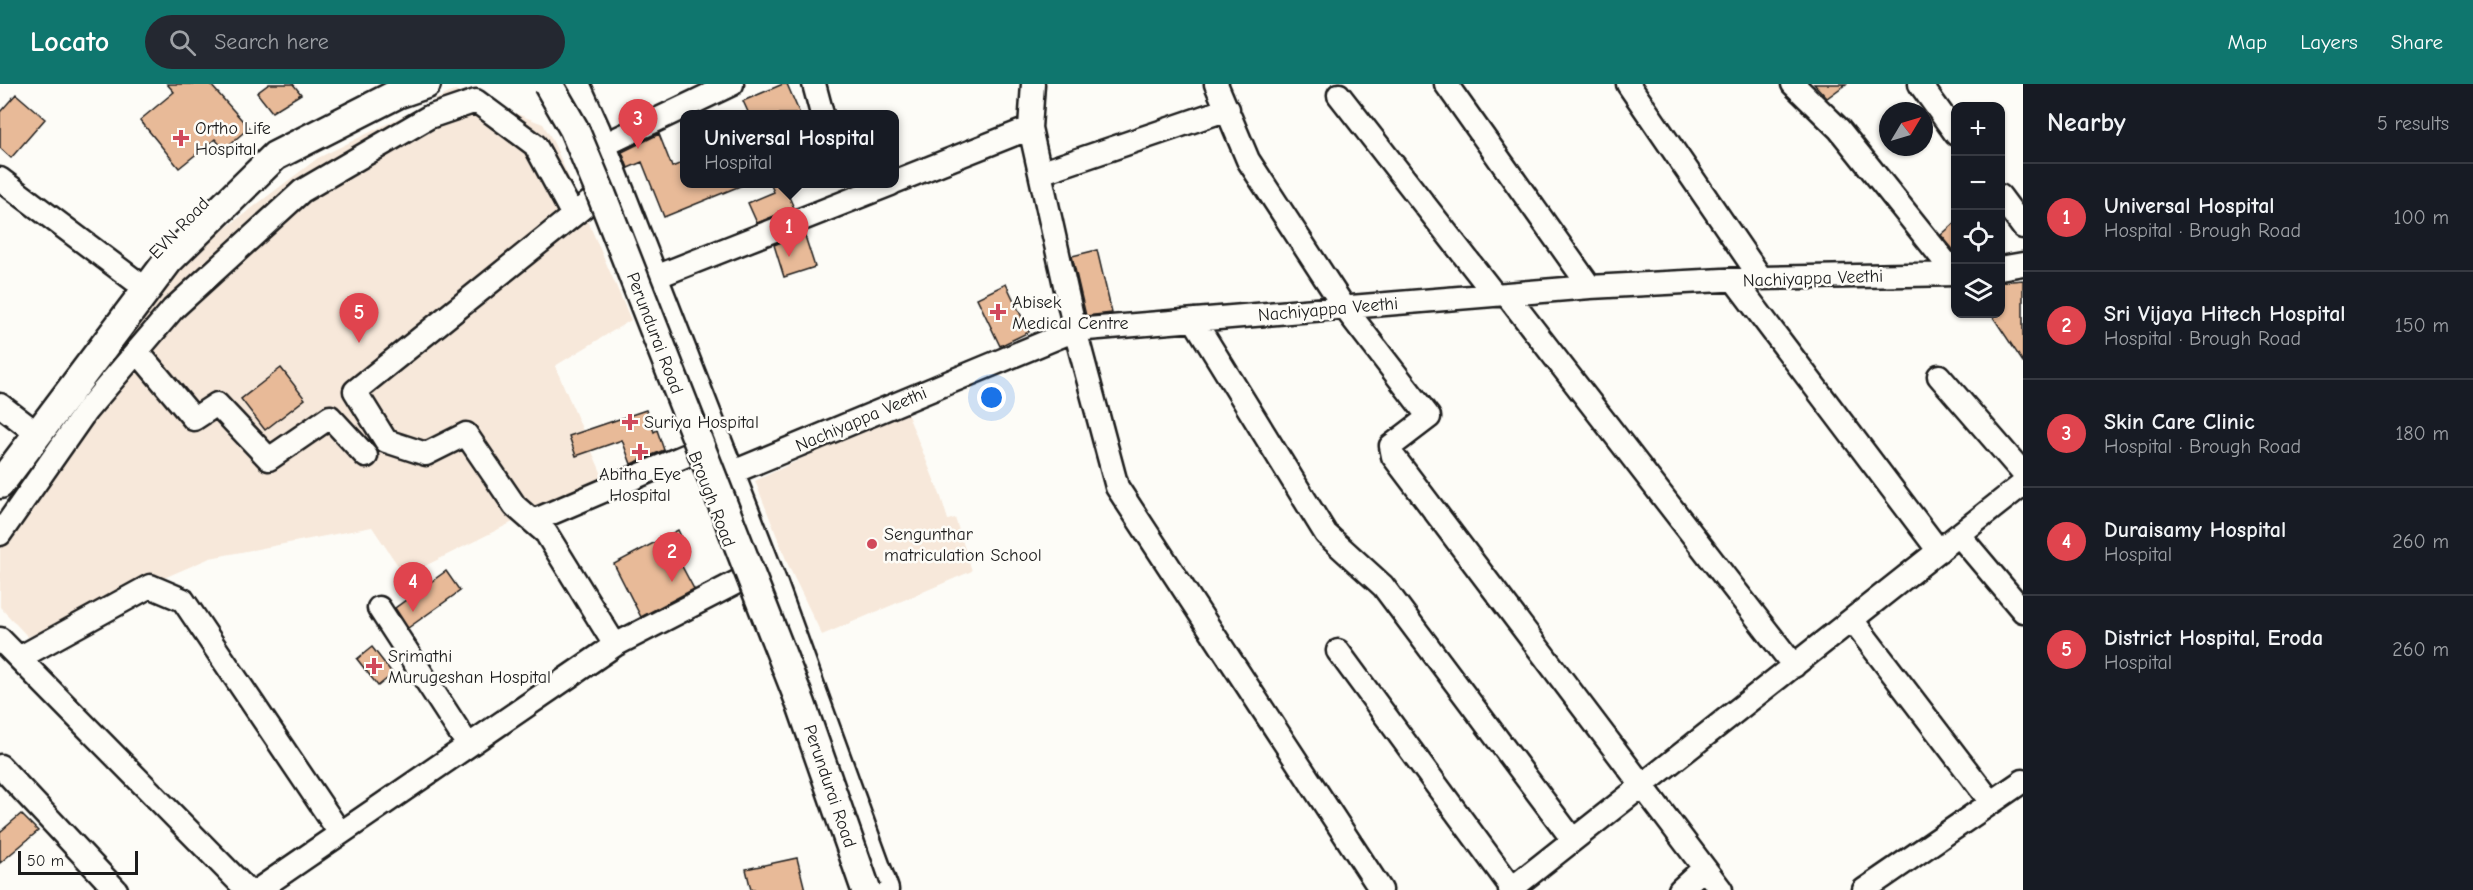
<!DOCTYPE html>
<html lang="en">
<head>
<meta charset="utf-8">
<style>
	:root { --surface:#171b24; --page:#242831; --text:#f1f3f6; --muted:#9ea1a6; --line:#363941; --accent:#0f766e }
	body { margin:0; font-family:"Comic Neue",sans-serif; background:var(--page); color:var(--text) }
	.controls { position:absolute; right:18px; top:18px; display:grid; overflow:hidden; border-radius:12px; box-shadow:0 2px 4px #0004 }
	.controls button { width:54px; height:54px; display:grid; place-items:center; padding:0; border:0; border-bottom:2px solid var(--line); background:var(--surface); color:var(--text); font:30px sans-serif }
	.compass { position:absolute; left:1879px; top:18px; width:54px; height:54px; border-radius:50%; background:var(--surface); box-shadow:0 2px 4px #0004; rotate:52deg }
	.scale { position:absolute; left:18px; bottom:15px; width:120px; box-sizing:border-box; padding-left:6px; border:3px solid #1c1c1c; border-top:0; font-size:16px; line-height:21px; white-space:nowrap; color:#1c1c1c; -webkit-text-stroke:4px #fdfcf7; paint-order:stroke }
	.you { position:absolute; left:992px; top:314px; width:21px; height:21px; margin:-15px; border:4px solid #fff; border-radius:50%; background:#1a73e8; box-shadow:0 0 0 9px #1a73e833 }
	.badge { display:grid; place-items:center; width:39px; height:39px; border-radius:50%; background:var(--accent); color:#fff; font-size:20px; font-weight:700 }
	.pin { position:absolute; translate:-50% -50px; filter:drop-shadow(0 2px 3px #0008) }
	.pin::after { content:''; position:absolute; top:32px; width:21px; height:18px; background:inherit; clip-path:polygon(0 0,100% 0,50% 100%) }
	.popup { position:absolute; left:680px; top:26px; width:219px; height:78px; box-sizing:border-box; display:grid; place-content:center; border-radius:12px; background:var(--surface); filter:drop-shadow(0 2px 4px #0005); font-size:20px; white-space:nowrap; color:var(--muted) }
	.popup b { font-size:22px; color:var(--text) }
	.popup::after { content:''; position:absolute; left:50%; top:100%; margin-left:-12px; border:12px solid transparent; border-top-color:var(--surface) }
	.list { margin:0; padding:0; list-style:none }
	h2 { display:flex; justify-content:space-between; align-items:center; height:78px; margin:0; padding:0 24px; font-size:26px }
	h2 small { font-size:20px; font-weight:400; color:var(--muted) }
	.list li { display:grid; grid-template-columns:39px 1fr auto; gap:18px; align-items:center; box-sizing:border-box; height:108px; padding:0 24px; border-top:2px solid var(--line) }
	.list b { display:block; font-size:22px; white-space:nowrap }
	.list p { margin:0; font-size:20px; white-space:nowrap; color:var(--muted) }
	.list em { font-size:20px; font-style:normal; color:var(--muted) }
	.icon { flex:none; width:33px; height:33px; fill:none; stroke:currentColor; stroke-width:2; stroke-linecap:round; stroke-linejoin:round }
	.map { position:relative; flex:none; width:2023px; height:806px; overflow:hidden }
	header { display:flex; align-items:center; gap:36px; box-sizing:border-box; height:84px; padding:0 30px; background:var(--accent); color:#fff }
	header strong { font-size:28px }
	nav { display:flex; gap:33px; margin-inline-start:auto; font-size:21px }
	.search { width:420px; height:54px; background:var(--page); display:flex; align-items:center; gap:15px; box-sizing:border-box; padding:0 21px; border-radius:33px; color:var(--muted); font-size:22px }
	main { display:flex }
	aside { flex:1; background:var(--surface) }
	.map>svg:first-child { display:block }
</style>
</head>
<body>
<header>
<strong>Locato</strong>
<div class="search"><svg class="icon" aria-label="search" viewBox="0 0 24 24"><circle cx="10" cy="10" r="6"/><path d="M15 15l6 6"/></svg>Search here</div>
<nav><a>Map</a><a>Layers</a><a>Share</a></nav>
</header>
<main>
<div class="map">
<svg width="2023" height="806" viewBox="0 0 2023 806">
	<rect width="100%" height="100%" fill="#fdfcf7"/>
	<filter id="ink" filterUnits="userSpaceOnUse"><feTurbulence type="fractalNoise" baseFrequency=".0167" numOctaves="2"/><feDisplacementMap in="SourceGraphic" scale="12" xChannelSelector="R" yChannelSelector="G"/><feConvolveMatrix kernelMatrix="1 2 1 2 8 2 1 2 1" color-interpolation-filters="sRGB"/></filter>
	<g filter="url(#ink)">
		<path fill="#f7e8da" d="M455,6L543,40L552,55L631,236L555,282L603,393L405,492L372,443L210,474L28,553L0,523V439L72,331L186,174L318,74Z
			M907,329L941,413L948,436L955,434L972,487L822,551L789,483L755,397L836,358Z"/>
		<path fill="#e8ba98" stroke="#1c1c1c" stroke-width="1.5" d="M167,0H210L249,44L224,65L215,55L179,84L140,36L174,8Z
			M269,0H293L301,10L272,28L257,9Z
			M783,0H787L800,30H749L743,17Z
			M1814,0H1846L1827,14Z
			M16,10L45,35L11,74L0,64V28Z
			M659,50L672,83L684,78V99L745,100L664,133L642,78L628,84L622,68Z
			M770,99H783L794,124L757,139L748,119L774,108Z
			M1956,138V169L1941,151Z
			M804,149L815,183L784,193L774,161Z
			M1097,166L1112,229L1086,232L1072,172Z
			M2023,196V278L1991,230H2001V198Z
			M1006,200L1029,248L1000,262L977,214Z
			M281,284L305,315L265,346L241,315Z
			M646,326L654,348L657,346L664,366L631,380L622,356L576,372L569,352Z
			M678,446L688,467L677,473L694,505L641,533L614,480Z
			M446,487L460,507L408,544L395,524Z
			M372,563L393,590L378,602L357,575Z
			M21,730L38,747L0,779V748Z
			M797,774L805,806H751L746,785Z"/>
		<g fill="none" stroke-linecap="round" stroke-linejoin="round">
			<g stroke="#1c1c1c" stroke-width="27">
				<path id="minor" d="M814,0L822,30
					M1033,0L1030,44L1075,246L1117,403L1381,806
					M1216,0L1248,76L1344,223L1429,333L1391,362L1393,372L1721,806
					M1446,0L1590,203
					M1628,0L1761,194
					M1793,0L1839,45L1955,190
					M1920,0L1956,50
					M1339,11L1495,211
					M602,62L732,0
					M1040,89L1228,25
					M0,95L134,196
					M894,98L1030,44
					M2000,112L2023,143
					M596,113L355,307L386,357L426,370L466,350L515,422L546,449L615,561
					M2000,184L2023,180
					M653,194L891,100
					M1735,197L1939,467
					M1506,210L1794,582
					M1194,236L1326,450L1383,502L1573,756
					M137,267L194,335L217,320L269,375L330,333L366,372
					M1939,292L2023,389
					M0,321L26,341
					M714,396L1075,246L1590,203L1761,194L1956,190
					M533,437L694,368
					M0,450L86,327L173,225L302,107L429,33L476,17L535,61L573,131
					M1959,451L2023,527
					M379,524L468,661
					M1852,536L1991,718
					M0,555L247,806
					M1338,567L1512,804
					M19,574L150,502L183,516L340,749
					M0,682L116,806
					M258,806L615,561L743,495
					M1510,806L2023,400
					M1680,806L1704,784
					M1864,806L2023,697"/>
			</g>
			<g stroke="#1c1c1c" stroke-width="33">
				<path id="major" d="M575,0L596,47L772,498L884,806
					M0,400L168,177L275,72L397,10L426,0"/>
			</g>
			<use href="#minor" stroke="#fdfcf7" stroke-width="22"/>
			<use href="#major" stroke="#fdfcf7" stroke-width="28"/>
			<g stroke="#1c1c1c" stroke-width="33" stroke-linecap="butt">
				<path id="major-bridge" d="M548,0L574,45L602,112L801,620L866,806"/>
			</g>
			<use href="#major-bridge" stroke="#fdfcf7" stroke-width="28"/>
		</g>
	</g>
	<g fill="#d1495b" stroke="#fdfcf7" stroke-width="2">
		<path d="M178 45h6v6h6v6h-6v6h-6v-6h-6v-6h6z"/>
		<path d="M995 219h6v6h6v6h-6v6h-6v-6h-6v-6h6z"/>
		<path d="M627 329h6v6h6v6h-6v6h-6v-6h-6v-6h6z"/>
		<path d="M637 359h6v6h6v6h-6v6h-6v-6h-6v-6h6z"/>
		<circle cx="872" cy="460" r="6"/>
		<path d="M371 573h6v6h6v6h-6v6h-6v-6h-6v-6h6z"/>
	</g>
	<g text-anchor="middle" stroke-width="5" stroke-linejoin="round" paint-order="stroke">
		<g font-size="18" fill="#1c1c1c" stroke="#fdfcf7" text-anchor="start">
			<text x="195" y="50">Ortho Life<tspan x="195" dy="21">Hospital</tspan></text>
			<text x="1012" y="224">Abisek<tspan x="1012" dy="21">Medical Centre</tspan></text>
			<text x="644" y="344">Suriya Hospital</text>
			<text x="640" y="396" text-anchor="middle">Abitha Eye<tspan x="640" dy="21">Hospital</tspan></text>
			<text x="884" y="456">Sengunthar<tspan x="884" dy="21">matriculation School</tspan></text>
			<text x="388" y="578">Srimathi<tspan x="388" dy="21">Murugeshan Hospital</tspan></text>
		</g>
		<g font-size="18" fill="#1c1c1c" stroke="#fdfcf7">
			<text transform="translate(179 144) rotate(-46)" y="6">EVN Road</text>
			<text transform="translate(1813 194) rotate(-2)" y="6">Nachiyappa Veethi</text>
			<text transform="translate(1328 225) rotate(-5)" y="6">Nachiyappa Veethi</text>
			<text transform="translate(655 249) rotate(69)" y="6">Perundurai Road</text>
			<text transform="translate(861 335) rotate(-23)" y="6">Nachiyappa Veethi</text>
			<text transform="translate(712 415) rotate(69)" y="6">Brough Road</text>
			<text transform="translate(830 702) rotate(71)" y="6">Perundurai Road</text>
		</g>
	</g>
</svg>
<div class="controls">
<button>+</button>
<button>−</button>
<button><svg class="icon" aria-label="locate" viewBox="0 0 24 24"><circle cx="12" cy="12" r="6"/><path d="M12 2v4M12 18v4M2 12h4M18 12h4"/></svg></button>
<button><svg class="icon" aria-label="layers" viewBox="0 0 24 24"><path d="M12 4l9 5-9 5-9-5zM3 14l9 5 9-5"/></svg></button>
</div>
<svg class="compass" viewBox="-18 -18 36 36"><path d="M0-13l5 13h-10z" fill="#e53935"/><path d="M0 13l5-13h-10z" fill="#9ea1a6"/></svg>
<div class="scale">50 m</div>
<div class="you"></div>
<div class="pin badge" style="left:789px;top:173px;background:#e0444e">1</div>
<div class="popup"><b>Universal Hospital</b>Hospital</div>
<div class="pin badge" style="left:672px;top:498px;background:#e0444e">2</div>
<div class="pin badge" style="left:638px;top:65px;background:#e0444e">3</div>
<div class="pin badge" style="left:413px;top:528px;background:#e0444e">4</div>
<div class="pin badge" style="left:359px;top:259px;background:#e0444e">5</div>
</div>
<aside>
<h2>Nearby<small>5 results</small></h2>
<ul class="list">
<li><span class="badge" style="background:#e0444e">1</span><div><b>Universal Hospital</b><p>Hospital · Brough Road</p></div><em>100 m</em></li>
<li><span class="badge" style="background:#e0444e">2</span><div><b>Sri Vijaya Hitech Hospital</b><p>Hospital · Brough Road</p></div><em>150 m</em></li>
<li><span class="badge" style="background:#e0444e">3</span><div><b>Skin Care Clinic</b><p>Hospital · Brough Road</p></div><em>180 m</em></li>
<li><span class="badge" style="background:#e0444e">4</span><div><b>Duraisamy Hospital</b><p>Hospital</p></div><em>260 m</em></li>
<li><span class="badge" style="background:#e0444e">5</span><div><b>District Hospital, Eroda</b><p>Hospital</p></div><em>260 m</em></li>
</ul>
</aside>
</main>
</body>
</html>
